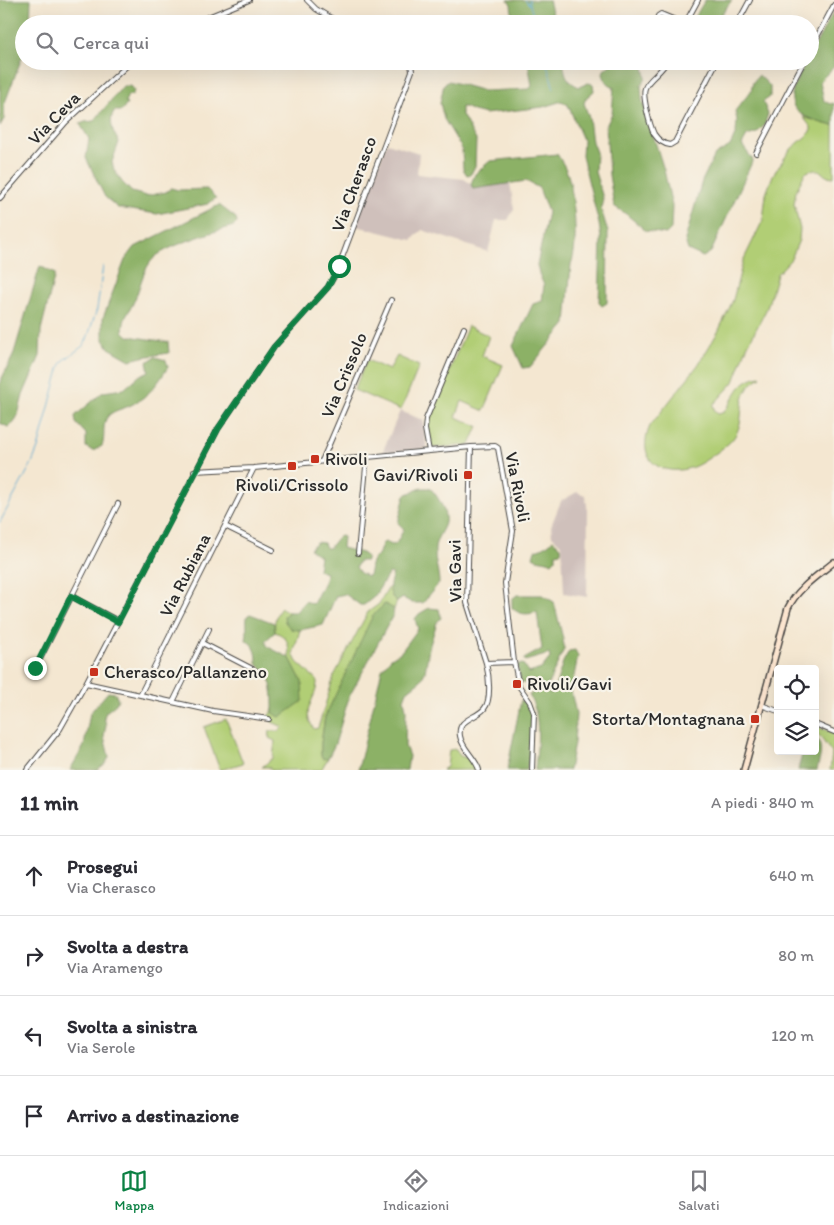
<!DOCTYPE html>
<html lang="it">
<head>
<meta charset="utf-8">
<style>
	:root { --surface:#fff; --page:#f2f2f3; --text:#2b2b33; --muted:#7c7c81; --line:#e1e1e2; --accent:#0b8043 }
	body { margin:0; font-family:Itim,sans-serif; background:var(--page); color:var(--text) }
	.controls { position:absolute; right:15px; bottom:15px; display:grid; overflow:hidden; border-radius:5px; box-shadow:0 5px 20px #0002 }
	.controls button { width:45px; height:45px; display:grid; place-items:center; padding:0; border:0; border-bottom:1px solid var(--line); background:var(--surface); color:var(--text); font:25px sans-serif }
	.stop { position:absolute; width:15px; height:15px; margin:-11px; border:4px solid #0b8043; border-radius:50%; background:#fff }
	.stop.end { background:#0b8043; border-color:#fff; box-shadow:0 1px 5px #0008 }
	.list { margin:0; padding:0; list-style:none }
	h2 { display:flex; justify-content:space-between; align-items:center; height:65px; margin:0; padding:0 20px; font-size:21px }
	h2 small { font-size:16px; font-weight:400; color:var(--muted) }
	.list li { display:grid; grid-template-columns:32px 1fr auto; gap:15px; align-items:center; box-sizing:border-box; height:80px; padding:0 20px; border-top:1px solid var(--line) }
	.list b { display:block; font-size:19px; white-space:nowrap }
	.list p { margin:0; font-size:16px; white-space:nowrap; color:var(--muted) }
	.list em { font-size:16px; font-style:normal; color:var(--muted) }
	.icon { flex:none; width:28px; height:28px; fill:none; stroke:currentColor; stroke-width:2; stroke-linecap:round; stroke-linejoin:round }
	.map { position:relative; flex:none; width:834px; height:770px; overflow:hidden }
	.search { position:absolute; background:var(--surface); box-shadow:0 5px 20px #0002; left:15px; right:15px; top:15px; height:55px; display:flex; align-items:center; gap:12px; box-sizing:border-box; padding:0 18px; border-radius:28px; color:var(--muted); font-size:19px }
	.sheet { height:385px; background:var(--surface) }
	nav { display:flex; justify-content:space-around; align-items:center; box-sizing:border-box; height:70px; border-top:1px solid var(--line); background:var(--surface); font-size:14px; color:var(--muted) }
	nav a { display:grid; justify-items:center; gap:2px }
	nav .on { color:var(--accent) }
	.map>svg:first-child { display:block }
</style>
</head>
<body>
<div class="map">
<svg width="834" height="770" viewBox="0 0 834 770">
	<rect width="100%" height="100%" fill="#f7f3e8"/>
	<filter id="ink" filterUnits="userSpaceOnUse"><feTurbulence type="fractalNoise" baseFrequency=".02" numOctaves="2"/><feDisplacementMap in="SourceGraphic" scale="10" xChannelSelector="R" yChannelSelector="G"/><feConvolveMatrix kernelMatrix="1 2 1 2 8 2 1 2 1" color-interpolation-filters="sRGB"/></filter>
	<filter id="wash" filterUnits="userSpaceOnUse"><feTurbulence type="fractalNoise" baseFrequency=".0096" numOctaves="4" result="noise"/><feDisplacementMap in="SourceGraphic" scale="20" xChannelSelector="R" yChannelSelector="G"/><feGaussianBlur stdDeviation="1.12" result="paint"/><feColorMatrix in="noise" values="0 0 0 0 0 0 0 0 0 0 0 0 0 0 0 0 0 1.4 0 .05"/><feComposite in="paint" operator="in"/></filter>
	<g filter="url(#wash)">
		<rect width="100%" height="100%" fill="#f4e7d1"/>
		<path fill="#cfc0bb" d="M387,143L419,153L417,174L464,179L470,183L473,189L510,183L514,209L508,220H496L488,252L422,230L412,240L356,226Z
			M400,411L423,420L427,449L382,453Z
			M577,492L585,495L588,511L587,597L564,593L562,545L552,536L551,526L561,501Z"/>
		<path fill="#b1ce74" stroke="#6e7c50" d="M803,117L829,125H834V177L826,176L819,170H811L805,173L796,191L794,204L800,229L799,240L791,259L777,274L767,308L747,347L734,382L713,405L715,412L719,414L724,412C737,396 737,380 760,376L761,377C730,395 751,419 731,441C724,448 702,464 693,467C661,478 635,460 650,426L698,365L718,332L733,300L743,261L763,220L766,194L773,175L790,150L811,132V127Z
			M468,326L489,336L482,356L503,365L484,411L462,401L456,417L478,426L470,445L431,448L427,424Z
			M397,356L419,366L401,410L354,390L367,360L389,370Z
			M389,587L392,597L397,602L394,609L384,604L325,716L321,743V755L323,758H328L321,770H271L269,767H262L273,758L275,741L269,738L270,731H279L283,727L272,722L268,717L273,709V713L302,682C299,675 293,667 290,659C287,648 292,638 275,632C274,623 275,615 281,608L289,612L284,616L291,629L300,630L293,654L297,662L317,680C318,700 299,708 314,729L318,728L334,676L368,612L379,604Z
			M226,719L243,763L220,770L204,727Z
			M815,726L834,733V770H830L832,753L815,730Z
			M456,749L460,756L471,759L478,770H442L447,767L449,750Z"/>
		<path fill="#8cb166" stroke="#5c6e48" d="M0,0H31L30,24H24V52L4,105V119L0,126Z
			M508,0H549L555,24H513L511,4Z
			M705,0H732L714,24H691Z
			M834,11V67L820,81L824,101L830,104L834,103V125C826,125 818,122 811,119C778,107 795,83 807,61H810V54Z
			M528,61H563C565,74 566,81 579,87L588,83L593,84L594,91L586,98L584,103L589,118L592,142L596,152L595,172L603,198L601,209L608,232L607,303L602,306L599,303L601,238L599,224L582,156L583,140L568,105L562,101L543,107L485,114L473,111L465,107H461V113L476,140L475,166L471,174L467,175L463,169L462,149L444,119L440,103L444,84L449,81L484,91L529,89L532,86Z
			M615,61L643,62L646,77L641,86L642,100L664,170L672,206L671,229L666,234L646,231L626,214L614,206L609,175L606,126L612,114L614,87L606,82L603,74L604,70Z
			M759,75L770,86V97L763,102L768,114L764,126L757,133L747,136L742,145L753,160L711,252L703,257L688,250L685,240L702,181L715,155L730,146L736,133L737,120L735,111L751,91L753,82Z
			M123,86H130L134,91L132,95H128L125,102L127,104L122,111H114C108,121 113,133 119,142L112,162L114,170L122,182L132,192L146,196L166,192L171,188L178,190L207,189L216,198L208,204L157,214L118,208L105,197L86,158L89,139L80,124L85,122L94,121Z
			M557,154C561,160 566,168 568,175C574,195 579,246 571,264L566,324L530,367L523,368L513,346L533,304L542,301L544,285L539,274L537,265L548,212L539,188L526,181L473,189L471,184L475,174L490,161Z
			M219,205L236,218L237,223L234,226C216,231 169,245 155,257C143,268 141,285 135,299C129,314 124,314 123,331L128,336L168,342L169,353L142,357L130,360L109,348L103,338V318L125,260L135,247Z
			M40,266L55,274L41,330L40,356L23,395L18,415L14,423L8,427L0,423V382L13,356Z
			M155,357L166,360L168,367C159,382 149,396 133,404C125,409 115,409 108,416C101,425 106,436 102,446L93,451L86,447V434L76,423L75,416L103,392L124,389L139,376L149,371L147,362Z
			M421,488H430C438,496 447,511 445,523C443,531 435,539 435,549C434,560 439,572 439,583L423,603H412L403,598L397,602C387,593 389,585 393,574L389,573L374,597L364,605H360L345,594L336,596L323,625L300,630L291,629L285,622L284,616L289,612H296L305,601L313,604L325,580L326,573L318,570L320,556L310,549L316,542L324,543L326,548H329L338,537L341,536L343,537L342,548L362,553L367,557L366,561H359L356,567L360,573L367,576L369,575C372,566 369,560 378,556L382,544L385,542L392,545L396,544L404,529L398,523L405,495Z
			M553,540L561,547V552L556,553V559L552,563C546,559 538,561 533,557L535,550L544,547Z
			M517,595H542L554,602L563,639L564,649L546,689L549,694L553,693L563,662L569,651L575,650L578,656L571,691L576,714L574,743L569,770H535C537,745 542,717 529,695L533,693V686L521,682L517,665L523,664L529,673L541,669L550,658L549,654L525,661L524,659L542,649L537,612C527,615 520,615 512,608V599Z
			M385,604L394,609L393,615L349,697L335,744L328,758L323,759L321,755V743L325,717L373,615Z
			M429,608L439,609L441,618L437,622L429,648L425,672L421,680L407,691L404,699L406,710L405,746L409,756L407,770H358L382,669L391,658L401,652L418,629L415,619L419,614Z
			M250,614L274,623L275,632L265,641L268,647L290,658L302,682L303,701L280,717L273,713C273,692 274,679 257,664C257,652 256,647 246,640C248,630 246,626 247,616Z
			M108,692L115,693L118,699L116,704L106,712L104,717L106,725L104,736L109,757L106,763L97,770H70L84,746L90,713Z
			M521,700C525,703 528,704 530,708C535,719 529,757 527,770H507Z
			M815,736C824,747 820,757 817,770H798L803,751H815Z"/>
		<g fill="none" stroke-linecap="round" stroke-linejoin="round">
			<path stroke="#58a8d2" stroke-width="1" d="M525,0L530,5
				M529,0L535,24
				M546,61L554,89
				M0,522L32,463L38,448L60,366L64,360L83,346L87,339L97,309L103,266"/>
		</g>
	</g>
	<g filter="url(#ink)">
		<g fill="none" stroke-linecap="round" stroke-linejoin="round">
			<g stroke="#494744" stroke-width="6">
				<path id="street" d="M307,0L316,9L341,24
					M191,24L249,0
					M655,24L658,16L661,14L685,24
					M685,24L698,0
					M737,24L750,0
					M810,50L834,5
					M667,61C662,72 648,79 645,88C642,96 650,126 654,134C658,140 663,144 670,145L675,142L717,61
					M756,153L804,61
					M0,198L66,122L132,61
					M471,447L467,603L486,663L514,662
					M429,451L425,429L426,419L464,328
					M322,461L391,300
					M194,471L254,468L471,447L495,446L498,448L513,531L505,583L514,662L519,686L530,702L534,713L532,770
					M225,526L273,550
					M358,553L367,456
					M71,596L118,621
					M202,643L262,674
					M35,669L118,504
					M86,683L213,711L269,719
					M140,695L254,468
					M173,702L209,629
					M761,705L778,711
					M815,724L834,732
					M27,770L60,729L86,683L218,429L274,347L328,287L337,271L412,71L411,64L409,61
					M479,770C476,758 462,749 460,736C457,719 475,719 484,709C492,700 489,675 486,663"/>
			</g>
			<g stroke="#494744" stroke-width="8">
				<path id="secondary" d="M744,770L788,608C798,588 817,576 834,562"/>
			</g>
			<use href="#street" stroke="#fff" stroke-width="4"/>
			<use href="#secondary" stroke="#fce5cf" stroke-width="5"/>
		</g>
	</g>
	<g fill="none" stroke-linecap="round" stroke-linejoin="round" filter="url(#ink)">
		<path stroke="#0b8043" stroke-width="6" d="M35,668L71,596L118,622L218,429L274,347L328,287L339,266"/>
	</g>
	<g fill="#c8321e" stroke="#f7f3e8" stroke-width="2">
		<rect x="310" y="454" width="10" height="10" rx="2.5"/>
		<rect x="287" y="461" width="10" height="10" rx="2.5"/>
		<rect x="463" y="470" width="10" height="10" rx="2.5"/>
		<rect x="89" y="667" width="10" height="10" rx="2.5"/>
		<rect x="512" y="679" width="10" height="10" rx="2.5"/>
		<rect x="750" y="714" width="10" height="10" rx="2.5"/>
	</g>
	<g text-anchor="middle" stroke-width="4.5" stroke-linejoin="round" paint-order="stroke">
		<g font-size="18" fill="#2b2b2b" stroke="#f7f3e8">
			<text transform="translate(54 118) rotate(-46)" y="6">Via Ceva</text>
			<text transform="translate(354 184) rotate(-70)" y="6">Via Cherasco</text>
			<text transform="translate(344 375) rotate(-67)" y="6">Via Crissolo</text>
			<text transform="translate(518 487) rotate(79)" y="6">Via Rivoli</text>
			<text transform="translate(455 571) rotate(-91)" y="6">Via Gavi</text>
			<text transform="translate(185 575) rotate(-63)" y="6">Via Rubiana</text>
		</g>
		<g font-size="18" fill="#2b2b2b" stroke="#f7f3e8" text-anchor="start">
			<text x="325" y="465">Rivoli</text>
			<text x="458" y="481" text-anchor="end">Gavi/Rivoli</text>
			<text x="292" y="491" text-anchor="middle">Rivoli/Crissolo</text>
			<text x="104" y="678">Cherasco/Pallanzeno</text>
			<text x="527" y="690">Rivoli/Gavi</text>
			<text x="745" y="725" text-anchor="end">Storta/Montagnana</text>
		</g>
	</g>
</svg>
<div class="controls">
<button><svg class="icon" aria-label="locate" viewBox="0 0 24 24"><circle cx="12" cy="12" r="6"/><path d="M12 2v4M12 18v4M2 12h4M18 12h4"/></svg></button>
<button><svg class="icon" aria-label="layers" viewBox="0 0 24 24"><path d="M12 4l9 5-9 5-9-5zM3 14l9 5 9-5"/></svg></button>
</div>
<div class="stop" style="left:339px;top:266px"></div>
<div class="stop end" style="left:35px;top:668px"></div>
<div class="search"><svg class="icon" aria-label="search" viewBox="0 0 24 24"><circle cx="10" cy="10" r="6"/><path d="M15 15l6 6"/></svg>Cerca qui</div>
</div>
<section class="sheet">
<h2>11 min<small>A piedi · 840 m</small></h2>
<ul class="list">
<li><svg class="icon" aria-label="ahead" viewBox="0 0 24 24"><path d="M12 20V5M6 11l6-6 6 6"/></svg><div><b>Prosegui</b><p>Via Cherasco</p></div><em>640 m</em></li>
<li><svg class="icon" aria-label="right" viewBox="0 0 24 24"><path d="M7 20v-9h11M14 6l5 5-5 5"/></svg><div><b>Svolta a destra</b><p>Via Aramengo</p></div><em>80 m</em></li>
<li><svg class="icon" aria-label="left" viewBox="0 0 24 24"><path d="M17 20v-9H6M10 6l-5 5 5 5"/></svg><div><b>Svolta a sinistra</b><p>Via Serole</p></div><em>120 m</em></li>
<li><svg class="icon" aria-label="arrive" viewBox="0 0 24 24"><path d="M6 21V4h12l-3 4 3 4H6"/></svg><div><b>Arrivo a destinazione</b></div></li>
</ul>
</section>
<nav>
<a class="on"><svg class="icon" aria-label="map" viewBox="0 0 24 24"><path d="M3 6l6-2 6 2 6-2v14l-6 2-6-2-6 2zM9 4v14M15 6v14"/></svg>Mappa</a>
<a><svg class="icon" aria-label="directions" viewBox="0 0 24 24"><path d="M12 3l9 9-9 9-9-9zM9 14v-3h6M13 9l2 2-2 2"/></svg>Indicazioni</a>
<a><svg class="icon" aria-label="saved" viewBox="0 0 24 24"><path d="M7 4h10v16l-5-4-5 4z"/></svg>Salvati</a>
</nav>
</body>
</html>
